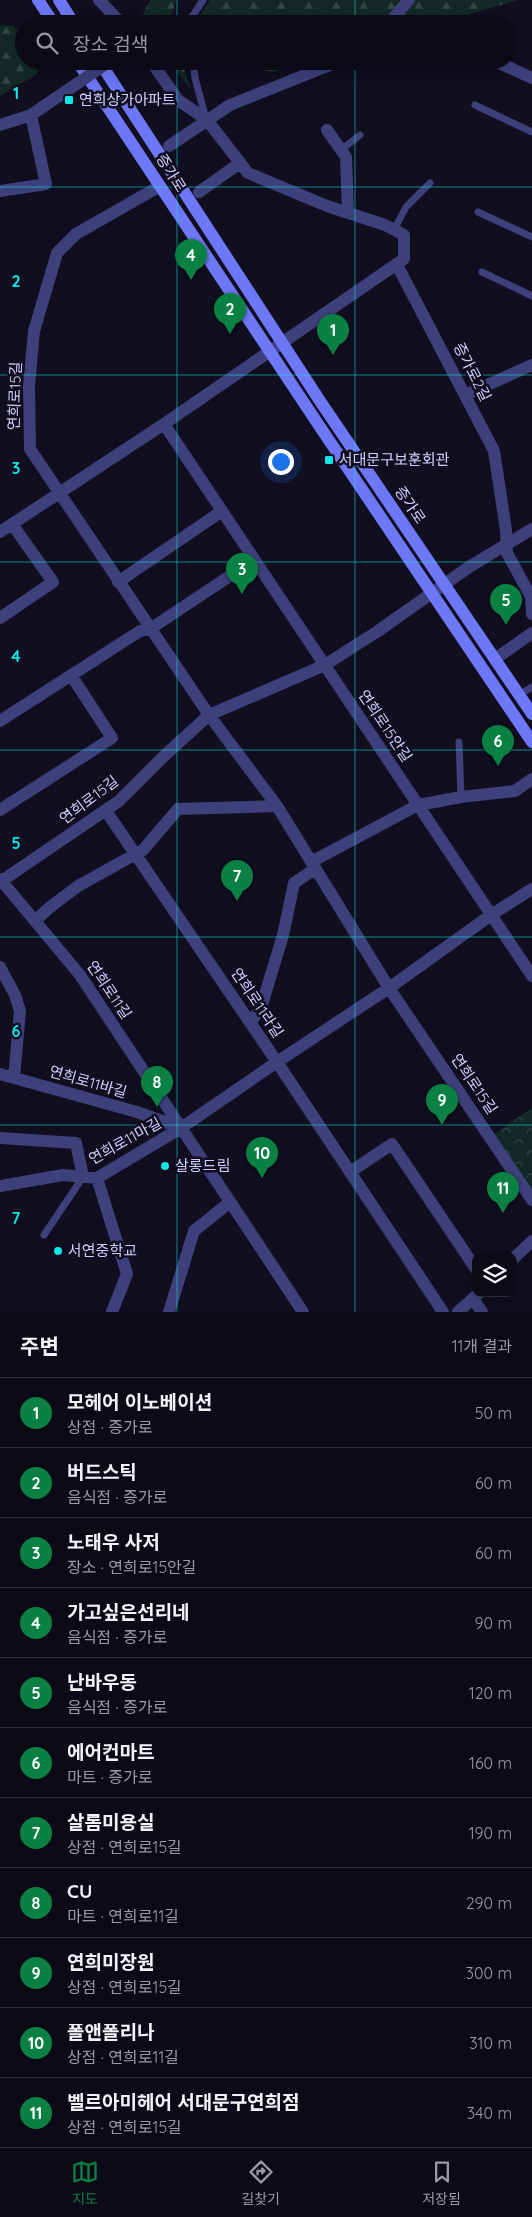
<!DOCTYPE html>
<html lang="ko">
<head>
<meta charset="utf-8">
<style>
	:root { --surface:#0c0a17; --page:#1a1824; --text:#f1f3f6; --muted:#9a9aa1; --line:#2c2b36; --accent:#0b8043 }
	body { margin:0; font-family:Quicksand,"Noto Sans KR",sans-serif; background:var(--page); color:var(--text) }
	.controls { position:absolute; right:15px; bottom:15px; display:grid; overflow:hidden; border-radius:10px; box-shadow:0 5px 20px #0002 }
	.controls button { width:45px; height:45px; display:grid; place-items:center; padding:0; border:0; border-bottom:1px solid var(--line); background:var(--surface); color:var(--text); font:25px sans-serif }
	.you { position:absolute; left:280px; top:461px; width:18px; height:18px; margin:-12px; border:4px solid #fff; border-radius:50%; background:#1a73e8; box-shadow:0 0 0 8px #1a73e833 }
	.badge { display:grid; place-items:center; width:32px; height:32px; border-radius:50%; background:var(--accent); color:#fff; font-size:16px; font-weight:700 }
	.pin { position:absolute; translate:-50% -41px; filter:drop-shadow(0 1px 2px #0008) }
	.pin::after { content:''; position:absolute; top:26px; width:18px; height:15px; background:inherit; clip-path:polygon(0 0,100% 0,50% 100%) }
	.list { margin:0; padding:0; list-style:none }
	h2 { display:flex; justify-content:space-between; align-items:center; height:65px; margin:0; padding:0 20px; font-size:21px }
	h2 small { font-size:16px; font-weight:400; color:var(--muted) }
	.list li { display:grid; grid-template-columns:32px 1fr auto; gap:15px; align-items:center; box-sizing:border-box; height:70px; padding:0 20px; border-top:1px solid var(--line) }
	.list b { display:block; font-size:19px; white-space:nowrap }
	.list p { margin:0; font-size:16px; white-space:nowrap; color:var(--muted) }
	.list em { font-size:16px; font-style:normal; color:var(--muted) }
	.icon { flex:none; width:28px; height:28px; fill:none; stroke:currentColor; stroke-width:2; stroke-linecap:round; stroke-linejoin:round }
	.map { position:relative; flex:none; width:532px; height:1312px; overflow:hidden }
	.search { position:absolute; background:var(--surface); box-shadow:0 5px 20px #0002; left:15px; right:15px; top:15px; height:55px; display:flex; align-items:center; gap:12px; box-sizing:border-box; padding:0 18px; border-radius:28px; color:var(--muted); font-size:19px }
	.sheet { height:835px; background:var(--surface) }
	nav { display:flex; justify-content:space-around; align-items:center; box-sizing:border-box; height:70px; border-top:1px solid var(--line); background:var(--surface); font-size:14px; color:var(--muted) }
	nav a { display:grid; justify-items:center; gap:2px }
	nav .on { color:var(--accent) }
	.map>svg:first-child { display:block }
</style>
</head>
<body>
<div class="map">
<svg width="532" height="1312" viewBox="0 0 532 1312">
	<defs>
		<pattern id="forest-firs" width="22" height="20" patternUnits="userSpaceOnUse" patternTransform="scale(1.25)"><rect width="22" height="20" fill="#122926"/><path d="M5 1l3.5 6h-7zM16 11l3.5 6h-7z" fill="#334746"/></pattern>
		<pattern id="park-crowns" width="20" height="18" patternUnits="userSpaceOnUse" patternTransform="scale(1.25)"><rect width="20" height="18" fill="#122926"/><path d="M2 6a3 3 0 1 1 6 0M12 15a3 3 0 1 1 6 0" fill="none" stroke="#334746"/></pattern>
	</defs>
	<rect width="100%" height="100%" fill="#100e1f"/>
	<path fill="url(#forest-firs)" d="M150,0H176L169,24H138Z
		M210,0H518L437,24H199L202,12Z
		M0,25L14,26L24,39V61H39L41,64L37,74L0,96Z
		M168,61H181L191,89L169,62Z
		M219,61H310L274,72Z"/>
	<path fill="url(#park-crowns)" d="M532,1108V1192L493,1135Z"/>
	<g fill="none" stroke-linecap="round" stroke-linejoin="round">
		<path stroke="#3d407b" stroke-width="7" d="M192,24V17L203,0
			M193,61L195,78L206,119
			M475,105L532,132
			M341,150L360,135
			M478,212L532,237
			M394,230L406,207L430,183
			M482,272L532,296
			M519,695L532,687
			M459,742L461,797
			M44,1235L83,1177"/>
		<path stroke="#3d407b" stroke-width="12" d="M99,0L122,24
			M388,24L409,0
			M495,61L532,78
			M0,125L31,115L75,85
			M327,130L346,157L348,213
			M169,146L230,105L340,61
			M160,186L76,234L57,253L34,331L29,386L30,449L209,715L277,806L389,988L532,1200
			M0,191L46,184L31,115
			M199,192L240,163
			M397,265L494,451L506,530L507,553L531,597L532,614
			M465,395L532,365
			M164,424L532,976
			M0,532L164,424L404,259V235L385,225L327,206L248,173L207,120L178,100L151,61
			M118,582L222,511
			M0,618L53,582L12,524
			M495,659L532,633
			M0,721L140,631L150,629L254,560
			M0,810L112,738L71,675
			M106,811L277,1062L443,1312
			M311,862L418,805L461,797L515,791L532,779
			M0,879L80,975L303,1312
			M0,882L119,801L164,756L209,715L325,665L378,631L469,567L532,529
			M35,921L49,908L78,886L143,850L178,809L277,806
			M0,967L15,995L20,1011L14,1078
			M250,1023L261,1008L283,935L294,883L315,869
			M0,1074L137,1112L181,1128
			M0,1138L76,1143L83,1177
			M350,1172L392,1144L476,1269
			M97,1178L127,1274L112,1312
			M0,1186L63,1175L97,1178L181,1128L277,1062L389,988L491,915L532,889
			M513,1259L532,1241
			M473,1299L482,1312
			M169,1312L194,1231L230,1202
			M458,1312L479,1293"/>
		<path stroke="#6e77f5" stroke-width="12" d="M38,0L54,24
			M59,0L74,24
			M77,61L318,424L532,742
			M99,61L320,401L532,714"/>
		<path stroke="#3d407b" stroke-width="12" d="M75,85L110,61"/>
	</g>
	<path fill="none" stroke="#10e5e7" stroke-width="1" stroke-opacity="0.55" d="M177,0V24M355,0V24M177,61V1312M355,61V1312M0,187H532M0,375H532M0,562H532M0,750H532M0,937H532M0,1125H532"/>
	<g fill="#10e5e7" stroke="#100e1f" stroke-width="2">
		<rect x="64" y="95" width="10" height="10" rx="2.5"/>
		<rect x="324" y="455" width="10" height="10" rx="2.5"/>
		<circle cx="165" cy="1166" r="5"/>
		<circle cx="58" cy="1251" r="5"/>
	</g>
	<g text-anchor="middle" stroke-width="5" stroke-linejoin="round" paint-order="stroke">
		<g font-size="15" fill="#d1d0fc" stroke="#100e1f" text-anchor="start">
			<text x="79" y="105">연희상가아파트</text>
			<text x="339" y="465">서대문구보훈회관</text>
			<text x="175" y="1171">살롱드림</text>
			<text x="68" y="1256">서연중학교</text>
		</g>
		<g font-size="15" fill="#d1d0fc" stroke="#100e1f">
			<text transform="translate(171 173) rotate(58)" y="5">증가로</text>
			<text transform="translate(472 372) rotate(63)" y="5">증가로2길</text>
			<text transform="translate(15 396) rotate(-88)" y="5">연희로15길</text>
			<text transform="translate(410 505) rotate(56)" y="5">증가로</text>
			<text transform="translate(385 726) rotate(56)" y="5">연희로15안길</text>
			<text transform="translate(89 800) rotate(-37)" y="5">연희로15길</text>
			<text transform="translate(109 990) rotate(56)" y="5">연희로11길</text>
			<text transform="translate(257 1003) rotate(56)" y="5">연희로11라길</text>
			<text transform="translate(88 1082) rotate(16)" y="5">연희로11바길</text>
			<text transform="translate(474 1084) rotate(56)" y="5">연희로15길</text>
			<text transform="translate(125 1141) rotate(-29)" y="5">연희로11마길</text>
		</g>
	</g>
	<g font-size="16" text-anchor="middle" font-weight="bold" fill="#10e5e7" stroke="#100e1f" stroke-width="5" stroke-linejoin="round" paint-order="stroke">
		<text x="16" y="99">1</text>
		<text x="16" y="287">2</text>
		<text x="16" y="474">3</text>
		<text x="16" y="662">4</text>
		<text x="16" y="849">5</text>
		<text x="16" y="1037">6</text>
		<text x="16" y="1224">7</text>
	</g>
</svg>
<div class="controls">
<button><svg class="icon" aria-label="layers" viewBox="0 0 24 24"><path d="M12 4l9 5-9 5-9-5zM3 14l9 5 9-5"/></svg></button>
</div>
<div class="you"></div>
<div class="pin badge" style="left:333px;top:355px">1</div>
<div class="pin badge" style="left:230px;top:334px">2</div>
<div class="pin badge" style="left:242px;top:594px">3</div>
<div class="pin badge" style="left:191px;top:280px">4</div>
<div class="pin badge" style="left:506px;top:625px">5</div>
<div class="pin badge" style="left:498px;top:766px">6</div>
<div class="pin badge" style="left:237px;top:901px">7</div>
<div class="pin badge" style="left:157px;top:1107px">8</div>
<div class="pin badge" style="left:442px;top:1125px">9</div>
<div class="pin badge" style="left:262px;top:1178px">10</div>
<div class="pin badge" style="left:503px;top:1213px">11</div>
<div class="search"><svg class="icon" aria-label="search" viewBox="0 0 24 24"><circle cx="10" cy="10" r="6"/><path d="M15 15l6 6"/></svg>장소 검색</div>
</div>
<section class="sheet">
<h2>주변<small>11개 결과</small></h2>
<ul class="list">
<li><span class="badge">1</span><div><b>모헤어 이노베이션</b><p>상점 · 증가로</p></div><em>50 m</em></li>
<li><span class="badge">2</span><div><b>버드스틱</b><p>음식점 · 증가로</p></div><em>60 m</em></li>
<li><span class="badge">3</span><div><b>노태우 사저</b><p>장소 · 연희로15안길</p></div><em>60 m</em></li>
<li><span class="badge">4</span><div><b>가고싶은선리네</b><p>음식점 · 증가로</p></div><em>90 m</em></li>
<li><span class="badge">5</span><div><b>난바우동</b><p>음식점 · 증가로</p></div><em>120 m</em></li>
<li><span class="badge">6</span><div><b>에어컨마트</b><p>마트 · 증가로</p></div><em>160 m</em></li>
<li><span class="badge">7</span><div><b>살롬미용실</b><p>상점 · 연희로15길</p></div><em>190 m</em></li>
<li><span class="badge">8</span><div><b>CU</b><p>마트 · 연희로11길</p></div><em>290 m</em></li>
<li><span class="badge">9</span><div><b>연희미장원</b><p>상점 · 연희로15길</p></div><em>300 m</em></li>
<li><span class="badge">10</span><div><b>폴앤폴리나</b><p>상점 · 연희로11길</p></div><em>310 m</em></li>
<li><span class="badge">11</span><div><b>벨르아미헤어 서대문구연희점</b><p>상점 · 연희로15길</p></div><em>340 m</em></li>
</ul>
</section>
<nav>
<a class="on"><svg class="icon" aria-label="map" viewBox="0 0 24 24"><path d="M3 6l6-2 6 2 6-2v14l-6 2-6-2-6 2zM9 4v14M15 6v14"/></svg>지도</a>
<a><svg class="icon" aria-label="directions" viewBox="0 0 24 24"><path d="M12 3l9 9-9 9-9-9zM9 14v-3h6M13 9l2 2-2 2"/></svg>길찾기</a>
<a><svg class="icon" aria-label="saved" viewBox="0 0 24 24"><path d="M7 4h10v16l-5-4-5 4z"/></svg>저장됨</a>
</nav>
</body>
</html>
